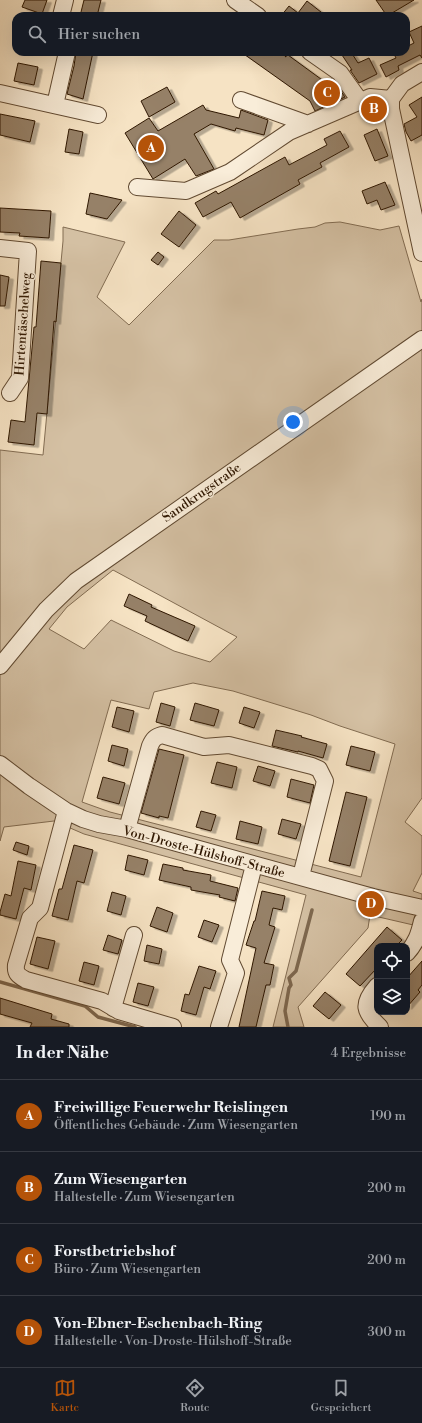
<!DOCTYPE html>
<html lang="de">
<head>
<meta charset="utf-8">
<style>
	:root { --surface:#171b24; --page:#242831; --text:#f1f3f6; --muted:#9ea1a6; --line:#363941; --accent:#b45309 }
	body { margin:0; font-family:"Libre Bodoni",serif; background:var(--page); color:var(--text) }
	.controls { position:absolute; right:12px; bottom:12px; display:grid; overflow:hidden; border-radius:8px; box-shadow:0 4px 16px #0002 }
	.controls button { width:36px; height:36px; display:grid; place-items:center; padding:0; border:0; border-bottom:1px solid var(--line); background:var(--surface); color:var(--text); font:20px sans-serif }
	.you { position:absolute; left:293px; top:422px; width:14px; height:14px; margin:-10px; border:3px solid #fff; border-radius:50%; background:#1a73e8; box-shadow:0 0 0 6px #1a73e833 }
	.badge { display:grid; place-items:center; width:26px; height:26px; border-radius:50%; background:var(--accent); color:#fff; font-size:13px; font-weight:700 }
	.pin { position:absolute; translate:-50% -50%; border:2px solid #fff; box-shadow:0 1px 4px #0006 }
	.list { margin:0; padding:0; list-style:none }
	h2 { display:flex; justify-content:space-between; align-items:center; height:52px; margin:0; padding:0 16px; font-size:17px }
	h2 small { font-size:13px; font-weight:400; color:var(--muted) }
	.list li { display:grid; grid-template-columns:26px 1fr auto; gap:12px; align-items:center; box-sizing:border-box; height:72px; padding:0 16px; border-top:1px solid var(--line) }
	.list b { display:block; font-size:15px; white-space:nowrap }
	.list p { margin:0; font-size:13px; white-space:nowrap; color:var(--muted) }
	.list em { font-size:13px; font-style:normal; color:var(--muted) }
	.icon { flex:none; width:22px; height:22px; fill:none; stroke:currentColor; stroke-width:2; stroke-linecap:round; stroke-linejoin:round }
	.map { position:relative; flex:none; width:422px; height:1027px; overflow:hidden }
	.search { position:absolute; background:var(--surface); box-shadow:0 4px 16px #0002; left:12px; right:12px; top:12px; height:44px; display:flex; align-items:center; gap:10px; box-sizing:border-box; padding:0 14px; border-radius:12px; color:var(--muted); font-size:15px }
	.sheet { height:340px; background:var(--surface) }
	nav { display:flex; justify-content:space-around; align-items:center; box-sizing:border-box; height:56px; border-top:1px solid var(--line); background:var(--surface); font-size:11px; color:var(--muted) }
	nav a { display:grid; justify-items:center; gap:2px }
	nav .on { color:var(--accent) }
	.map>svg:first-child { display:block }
</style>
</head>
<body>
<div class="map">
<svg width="422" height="1027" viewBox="0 0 422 1027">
	<defs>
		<filter id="shadow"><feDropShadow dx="4.5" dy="2.5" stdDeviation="0" flood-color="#0004"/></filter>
	</defs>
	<rect width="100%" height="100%" fill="#f6e3c4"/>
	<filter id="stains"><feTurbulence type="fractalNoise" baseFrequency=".005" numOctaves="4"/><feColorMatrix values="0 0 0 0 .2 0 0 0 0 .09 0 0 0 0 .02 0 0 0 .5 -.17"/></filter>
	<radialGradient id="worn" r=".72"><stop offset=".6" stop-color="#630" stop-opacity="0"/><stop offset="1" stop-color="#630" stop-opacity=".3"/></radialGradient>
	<path fill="#d4c0a3" stroke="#826c52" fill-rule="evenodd" d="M340,222L380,230L399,226L421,302L422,299V798L405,822L422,836V873L413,891L422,894V927L370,915L368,928L298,1007L304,1027H273L306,895L84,834L54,821L4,827L0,841V450L43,455L63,241V227L125,242L97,297L129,325L214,240H229L298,229L315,227L325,223ZM113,570L237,637L210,662L174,651L111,620L84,649L49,629L67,607ZM193,683L233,691L311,715L340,726L395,744L361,877L110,812L82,802L111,700L149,709L154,692Z"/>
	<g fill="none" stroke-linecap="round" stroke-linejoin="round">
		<path stroke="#7e684f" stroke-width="3.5" d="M0,982L85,1006L98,1017L135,1027
			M288,1027L285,1011L289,988L291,985L289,978L296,971L312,910"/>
	</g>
	<path fill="#968167" stroke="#2f1702" filter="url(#shadow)" d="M25,0H47L42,14L22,7Z
		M84,0H101L97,16H80Z
		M376,0H414L387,16Z
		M307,1L326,16H281L289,6L298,13Z
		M422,26V58L420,55L398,66L399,70L386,77L380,65L396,58L393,52H406V47L414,43L409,32Z
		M76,52H93L83,99L67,94L74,66Z
		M241,52H289L285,57L288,55L325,82L332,79L345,97L315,111L310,101Z
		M340,52H351L358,63L369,58L377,74L359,83L350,70H352Z
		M18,63L38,67L34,85L14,81Z
		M167,87L175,102L149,117L141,101Z
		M422,97V135L411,141L406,132L404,124L417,117L409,105Z
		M203,105L206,110L239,118L241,110L268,120L264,135L236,128L235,131L211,124L194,134L214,169L196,176L185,159L153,179L125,133L149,118L158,131Z
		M0,114L35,121L30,142L0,135Z
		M69,129L83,132L79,154L65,152Z
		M377,129L388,156L375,161L364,135Z
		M340,131L349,147L320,163L322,167L298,180L300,184L240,218L231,202L203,217L195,203L216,191L218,194L285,157L289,165L327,145L324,139Z
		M385,182L395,205L381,210L377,200L367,204L362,191Z
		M90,193L122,200L107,219L86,214Z
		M0,208L51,211L49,238L19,236L20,233L0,232Z
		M179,211L196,225L179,247L161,234Z
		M158,252L164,257L158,265L151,260Z
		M41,261L61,263L56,322L54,321L47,414L37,413L34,445L8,442L11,420L25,422L34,327H36Z
		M0,275L9,277L5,306H0Z
		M129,594L152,605L151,607L195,626L188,641L145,621L147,616L124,606Z
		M161,703L175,707L170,726L156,722Z
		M195,703L219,710L214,726L190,720Z
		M117,707L134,711L129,732L112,727Z
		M244,707L260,712L254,728L239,723Z
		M276,730L302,736L301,737L327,744L323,758L298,751V752L272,746Z
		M112,745L128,749L124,766L108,761Z
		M351,746L375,752L370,771L346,765Z
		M159,749L184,755L168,818L159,816V818L141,813Z
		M217,762L237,767L232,788L211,783Z
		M258,766L275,771L270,786L253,781Z
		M103,777L125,783L119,804L97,798Z
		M291,779L314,785L310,803L287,797Z
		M346,792L367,797L350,866L329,861Z
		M201,811L216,815L211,831L196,827Z
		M282,819L301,824L296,839L278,834Z
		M240,821L262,827L258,844L236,839Z
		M16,842L29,846L27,855L13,850Z
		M74,845L93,850L84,883L77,881L68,920L52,916L59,889H62Z
		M128,855L148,860L144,875L125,870Z
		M18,861L36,865L31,890L24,888L16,919L0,915V912L5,894L11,896Z
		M163,864L183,868V870L211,875L210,881L238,888L235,901L219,897L220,895L191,890V887L159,880Z
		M262,891L285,896L282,910L273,908L269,925L275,927L264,963L274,965L270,985H266L256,1027H239L256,948L246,945L254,921H255Z
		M112,892L126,896L121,915L107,911Z
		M157,907L173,913L167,932L150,926Z
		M204,920L219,925L212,942L198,937Z
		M387,927L402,940L396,946H377V968L360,986L346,974Z
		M108,935L122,940L118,954L103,950Z
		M37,937L55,941L48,969L30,964Z
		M147,945L162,949L159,964L144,961Z
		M422,961V985L418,990L420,992L407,1007V978Z
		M84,962L99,966L94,985L79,981Z
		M199,966L216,971L210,989L204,987L196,1015L181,1011L185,994L189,995Z
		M138,983L154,987L148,1006L133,1002Z
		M325,992L341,1005L329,1019L313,1006Z
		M0,998L52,1014L51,1019L69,1024V1027H30L32,1023L0,1014Z"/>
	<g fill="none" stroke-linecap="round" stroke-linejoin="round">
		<g stroke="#614a32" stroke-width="18">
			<path id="minor" d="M235,0L258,16
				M61,16L65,0
				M310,52L340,73L360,101
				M422,72L402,84L391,99V109L422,253
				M0,93L98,115
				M241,100L308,124
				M55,105L67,52
				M137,187L186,191L230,172L289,132L370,97L391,99
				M0,248L28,251L20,378L10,393
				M0,666L46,610L76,581L422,339
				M0,764L29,786L66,811L83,819L99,824L127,829L177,843L373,897L422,908
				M66,811L40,908L30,918L16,965C15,974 19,976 26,980L102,1001L119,1011L173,1027
				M127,829L150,746C153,739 155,737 162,735L204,747L229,745L312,766L319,769L325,781L301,876
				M407,953C416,943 419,934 422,921
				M377,986C361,1004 364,1012 380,1027
				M113,1008L134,935
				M219,1027L236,973L230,960L254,865"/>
		</g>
		<use href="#minor" stroke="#f9edd9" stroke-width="16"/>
	</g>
	<g text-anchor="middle" stroke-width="3" stroke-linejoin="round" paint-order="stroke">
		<g font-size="13" fill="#2f1702" stroke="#f9edd9">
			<text transform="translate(22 324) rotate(-86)" y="5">Hirtentäschelweg</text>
			<text transform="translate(201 492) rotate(-35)" y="5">Sandkrugstraße</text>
			<text transform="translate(204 851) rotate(15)" y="5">Von-Droste-Hülshoff-Straße</text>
		</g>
	</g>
	<rect width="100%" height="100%" filter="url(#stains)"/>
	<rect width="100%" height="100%" fill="url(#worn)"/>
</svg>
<div class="controls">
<button><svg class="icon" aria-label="locate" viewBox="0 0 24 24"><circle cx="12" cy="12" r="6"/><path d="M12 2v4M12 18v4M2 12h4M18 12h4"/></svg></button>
<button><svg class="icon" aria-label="layers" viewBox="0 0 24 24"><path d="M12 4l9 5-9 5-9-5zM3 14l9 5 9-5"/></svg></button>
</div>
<div class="you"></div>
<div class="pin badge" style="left:151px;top:148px">A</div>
<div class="pin badge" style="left:374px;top:109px">B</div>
<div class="pin badge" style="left:327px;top:93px">C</div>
<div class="pin badge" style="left:371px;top:904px">D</div>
<div class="search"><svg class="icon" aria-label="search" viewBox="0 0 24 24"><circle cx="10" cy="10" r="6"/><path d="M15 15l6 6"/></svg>Hier suchen</div>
</div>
<section class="sheet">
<h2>In der Nähe<small>4 Ergebnisse</small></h2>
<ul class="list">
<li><span class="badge">A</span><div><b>Freiwillige Feuerwehr Reislingen</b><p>Öffentliches Gebäude · Zum Wiesengarten</p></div><em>190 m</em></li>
<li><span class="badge">B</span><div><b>Zum Wiesengarten</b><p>Haltestelle · Zum Wiesengarten</p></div><em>200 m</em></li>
<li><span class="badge">C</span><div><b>Forstbetriebshof</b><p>Büro · Zum Wiesengarten</p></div><em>200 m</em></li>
<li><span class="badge">D</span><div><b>Von-Ebner-Eschenbach-Ring</b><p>Haltestelle · Von-Droste-Hülshoff-Straße</p></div><em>300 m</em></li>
</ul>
</section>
<nav>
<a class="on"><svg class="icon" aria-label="map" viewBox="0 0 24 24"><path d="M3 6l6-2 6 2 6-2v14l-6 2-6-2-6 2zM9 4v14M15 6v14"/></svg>Karte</a>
<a><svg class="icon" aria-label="directions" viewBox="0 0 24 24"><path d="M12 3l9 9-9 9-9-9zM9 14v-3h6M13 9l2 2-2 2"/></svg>Route</a>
<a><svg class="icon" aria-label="saved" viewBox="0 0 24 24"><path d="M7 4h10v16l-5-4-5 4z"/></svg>Gespeichert</a>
</nav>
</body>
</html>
